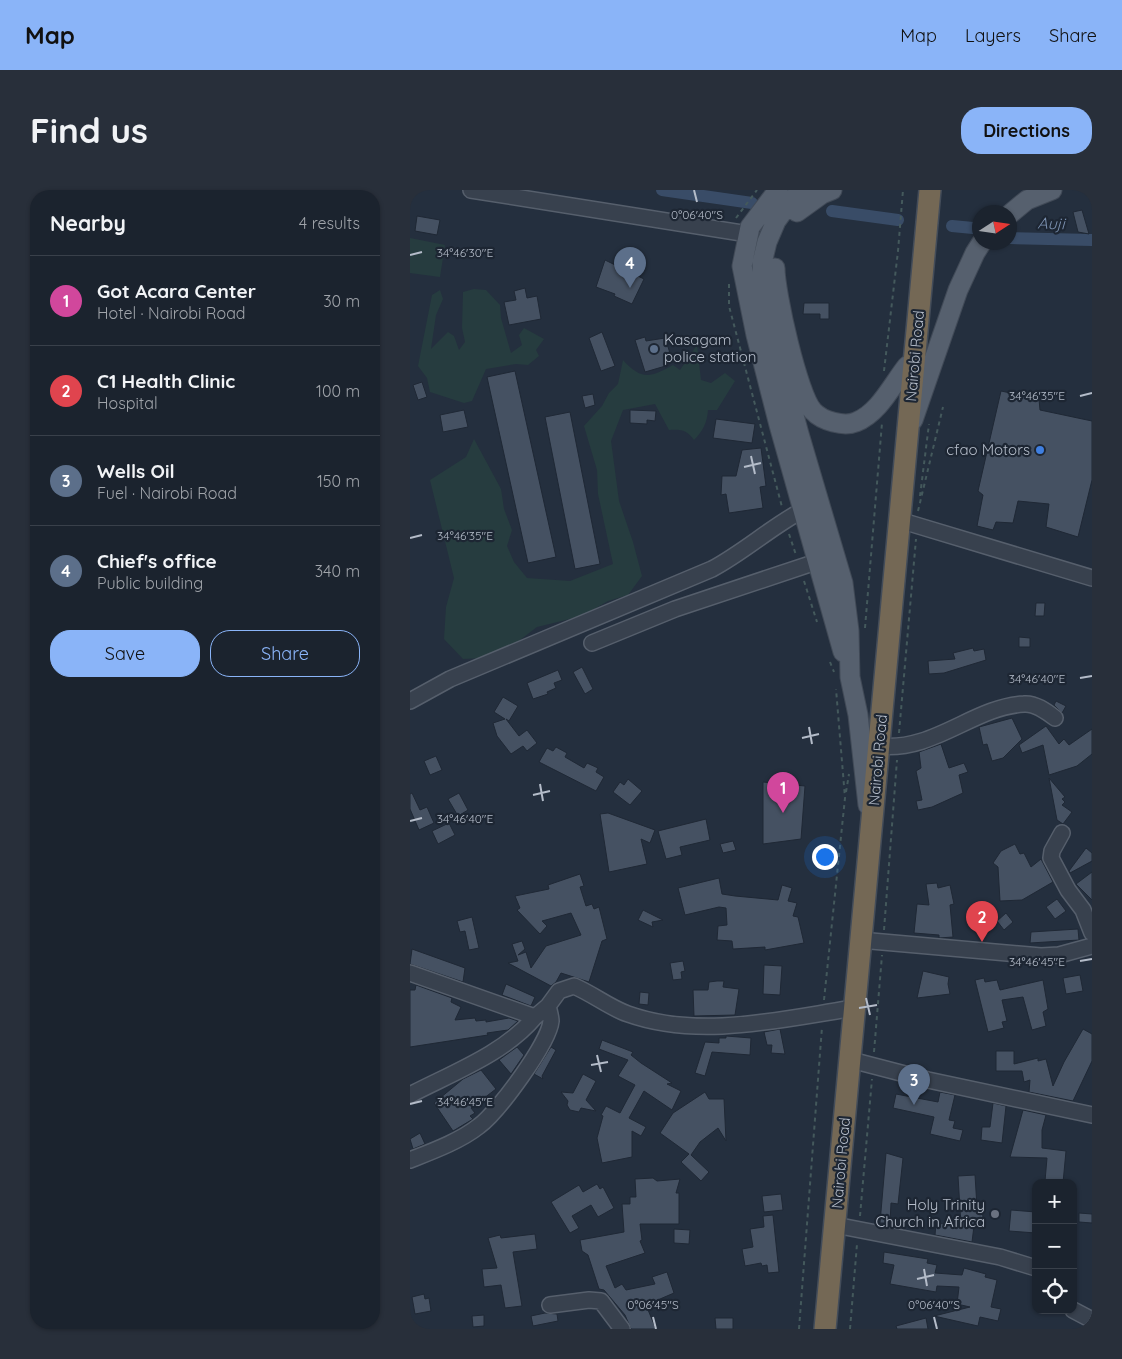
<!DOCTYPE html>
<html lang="en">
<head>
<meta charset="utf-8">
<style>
	:root { --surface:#1b232e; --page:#282f3a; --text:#f1f3f6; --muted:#a0a4aa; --line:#39404a; --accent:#8ab4f8 }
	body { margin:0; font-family:Quicksand,sans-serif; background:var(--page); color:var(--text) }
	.controls { position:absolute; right:15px; bottom:15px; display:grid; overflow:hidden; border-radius:10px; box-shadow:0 1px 4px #0004 }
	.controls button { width:45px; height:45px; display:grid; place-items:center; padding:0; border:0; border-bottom:1px solid var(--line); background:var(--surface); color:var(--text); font:25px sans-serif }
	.compass { position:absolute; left:562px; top:15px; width:45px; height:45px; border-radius:50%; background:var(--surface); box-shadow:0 1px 4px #0004; rotate:78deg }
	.you { position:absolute; left:414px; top:666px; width:18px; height:18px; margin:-12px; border:4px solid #fff; border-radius:50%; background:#1a73e8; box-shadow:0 0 0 8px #1a73e833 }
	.badge { display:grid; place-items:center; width:32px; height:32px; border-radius:50%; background:var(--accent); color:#fff; font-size:16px; font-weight:700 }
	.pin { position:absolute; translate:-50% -41px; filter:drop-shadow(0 1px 2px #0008) }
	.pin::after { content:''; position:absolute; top:26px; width:18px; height:15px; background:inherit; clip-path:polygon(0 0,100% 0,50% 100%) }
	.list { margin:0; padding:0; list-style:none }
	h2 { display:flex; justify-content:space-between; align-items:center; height:65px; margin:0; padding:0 20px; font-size:21px }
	h2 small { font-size:16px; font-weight:400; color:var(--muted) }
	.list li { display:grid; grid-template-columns:32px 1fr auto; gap:15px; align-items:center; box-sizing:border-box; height:90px; padding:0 20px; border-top:1px solid var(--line) }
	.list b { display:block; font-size:19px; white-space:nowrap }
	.list p { margin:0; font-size:16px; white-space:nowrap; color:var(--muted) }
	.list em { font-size:16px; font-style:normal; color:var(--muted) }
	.actions { display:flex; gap:10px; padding:15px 20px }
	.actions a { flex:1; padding:11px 0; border:1px solid var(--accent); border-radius:20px; text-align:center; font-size:18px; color:var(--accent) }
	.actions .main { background:var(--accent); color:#111 }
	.icon { flex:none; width:28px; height:28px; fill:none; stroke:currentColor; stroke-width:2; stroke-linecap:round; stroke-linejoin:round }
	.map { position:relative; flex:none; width:682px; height:1139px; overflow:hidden; border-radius:20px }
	header { display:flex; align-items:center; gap:30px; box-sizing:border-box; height:70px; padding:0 25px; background:var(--accent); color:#111 }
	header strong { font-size:24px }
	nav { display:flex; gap:28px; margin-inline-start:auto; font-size:18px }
	.intro { display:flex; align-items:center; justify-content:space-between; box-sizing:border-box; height:120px; padding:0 30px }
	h1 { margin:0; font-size:35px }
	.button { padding:12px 22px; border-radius:20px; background:var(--accent); color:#111; font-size:18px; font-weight:700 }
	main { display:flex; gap:30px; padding:0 30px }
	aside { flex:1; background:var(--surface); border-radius:20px; box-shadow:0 1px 4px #0004 }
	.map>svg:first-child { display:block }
</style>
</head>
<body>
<header>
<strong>Map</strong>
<nav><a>Map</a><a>Layers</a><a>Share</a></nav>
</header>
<div class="intro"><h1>Find us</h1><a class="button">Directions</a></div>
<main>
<aside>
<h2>Nearby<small>4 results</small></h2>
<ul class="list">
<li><span class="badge" style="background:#d1479c">1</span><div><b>Got Acara Center</b><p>Hotel · Nairobi Road</p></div><em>30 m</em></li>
<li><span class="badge" style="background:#e0444e">2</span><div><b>C1 Health Clinic</b><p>Hospital</p></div><em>100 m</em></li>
<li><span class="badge" style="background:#5c6f8a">3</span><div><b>Wells Oil</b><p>Fuel · Nairobi Road</p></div><em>150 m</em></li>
<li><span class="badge" style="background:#5c6f8a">4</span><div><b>Chief's office</b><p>Public building</p></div><em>340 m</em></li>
</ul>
<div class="actions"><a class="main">Save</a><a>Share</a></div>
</aside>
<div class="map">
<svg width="682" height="1139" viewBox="0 0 682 1139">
	<rect width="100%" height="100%" fill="#242f3e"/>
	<path fill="#263c3f" d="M0,48L35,55L30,87L0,83Z
		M64,99L76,100L90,115L91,128L101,163L112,155L109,145L114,138L134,149L126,160L129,166L118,175L106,174L76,179L62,211L54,213L20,202L17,188L8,176L22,105L30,100L33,109L26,125L21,159L38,142L44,146L49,160L55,152L52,138L53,102Z
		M287,155L291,190L301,193L315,183L325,191L307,220H298C297,233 293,241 284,250C277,240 271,239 259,240L245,214L213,220L201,251L209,311L223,352L232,386L218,405L198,411L172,426L127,437L106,453L73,468L53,469L34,449L36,417L44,388L20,290L56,267L64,249L91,299L94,319L102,340L97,356L104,372L117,388L160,391L203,374L188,304L187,280L174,236L192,216L199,203L208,194L213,170C231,190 240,188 263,175L270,180Z"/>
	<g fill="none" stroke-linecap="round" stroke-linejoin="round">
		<path stroke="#394c67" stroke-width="12" d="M252,0L342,13
			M422,21L488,30
			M542,36L563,38
			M600,48L682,50"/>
	</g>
	<path fill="#455162" stroke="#1f2835" d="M672,20L679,44L668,42L663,22Z
		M7,26L30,30L27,45L5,41Z
		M195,70L234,89L222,114L204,106L205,104L186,97Z
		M115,98L117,108L127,106L131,129L99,135L94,112L106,110L104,101Z
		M394,113H419V129H410V124H393Z
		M192,142L205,176L191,181L179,148Z
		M235,147L236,151L255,148L261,166L257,167L259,175L235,182L225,150Z
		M105,181L146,367L118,373L77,187Z
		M12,192L17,207L8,210L3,195Z
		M591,201L629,209L630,220L682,231V290L668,347L636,337L639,314L608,311L603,333L586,332L583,340L567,336L573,305L568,301Z
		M183,204L185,215L175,218L172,206Z
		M54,220L58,237L33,242L30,225Z
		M220,220L246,221L245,231L237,230V234L220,233Z
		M160,222L190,374L165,379L135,227Z
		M306,229L345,234L342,253L303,248Z
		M351,258L356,296L350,297L353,318L319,323L316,304L311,305L312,286H326L332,260Z
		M626,413H635L634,426H625Z
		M609,447L620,448V457H609Z
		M563,458L564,461L574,459L576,470L534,483L519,484L518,471L545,469L543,463Z
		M172,477L183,499L175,504L163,482Z
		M148,480L152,490L144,493L146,498L137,502L138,504L123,509L117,493Z
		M93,507L108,516L99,531L96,529L109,546L117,540L127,553L117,561L113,556L101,564L87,546L83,533L95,529L84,522Z
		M646,511L656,516L652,523L644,515Z
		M602,528L612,549L593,568L582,571L577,554L573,555L569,537Z
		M636,536L649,554L654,549L659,555L682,539V564L667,576L639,585L633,555L612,563L609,555Z
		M531,554L539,578L554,573L558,582L549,585L553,603L522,617L508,620L506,611L512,610L506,581L511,578L509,562Z
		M146,557L157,563L155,567L174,578L177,573L188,578L186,582L194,587L186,601L129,572L137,558L143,561Z
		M26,566L32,580L20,585L14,571Z
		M639,588L655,607L652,609L655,612L652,615L662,622L653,634L647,630Z
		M218,589L232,601L220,615L203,602L210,592L214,595Z
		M353,592L395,596L391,649L353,654Z
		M2,603L10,620L17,617L24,633L9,640L0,619V604Z
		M49,603L58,620L48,626L38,609Z
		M198,623L245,640L240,653L231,649L237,674L199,682L190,624Z
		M296,629L300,650L270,657L272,665L256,669L248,641Z
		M39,633L45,645L28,654L22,641Z
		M323,651L326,660L313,663L310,654Z
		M605,654L610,664L614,663L621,677L631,669L643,692L612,710L590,711L588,677L583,673L591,661Z
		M676,658L682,663V671L660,683L659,681Z
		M682,682V710L666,694Z
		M170,684L174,696L170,697L176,716L182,714L184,719L189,717L197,749L192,751L179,792L151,783L146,792L141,796L98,773L108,771L102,754L112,751L115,759L108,765L116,762L121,778L136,756L171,745L161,723L132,731L137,736L130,744L107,720L110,718L105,706L139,699L138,695Z
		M309,688L312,704L325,706L368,710L372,695L382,698L378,711L387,713L383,726L388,727L394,753L355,760V757L323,759L322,751L307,750L308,736L317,735L316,718L309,717L275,725L268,698Z
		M527,693L528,698L540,695L544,714L540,715L543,747L529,748V745L504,743L507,714L519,715L516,694Z
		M647,709L656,721L645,729L636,717Z
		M233,720L253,730L242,732L243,737L228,730Z
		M596,723L603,732L594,740L587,731Z
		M62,727L69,758L59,760L55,741L50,742L47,731Z
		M668,739L669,750L620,753L621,742Z
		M2,759L55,778L53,792L0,774Z
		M273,771L275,781L271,782L272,789L263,790L260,773Z
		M354,775L372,776L370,805L353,804Z
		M513,781L539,787L538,794L540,804L507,808Z
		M670,785L673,801L656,804L653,788Z
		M574,788L575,792L587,790L590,800L633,790L638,819L633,822L636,836L622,840L613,807L592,810L597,831L592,832L594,838L578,842L565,790Z
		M307,791H314L313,797L329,799L325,825L284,826L283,800H298L299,792Z
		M96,794L125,807L121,816L92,805Z
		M6,795L42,808L41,812L51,817L45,830L65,828L66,831L76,830V832L99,828L108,831L98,840L77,843L78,845L0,857V800H5Z
		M230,802L239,803L238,815L229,814Z
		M370,839L375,864L361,863L362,855H357L354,842Z
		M673,839L682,844V871L663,911L619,902L620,890L614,892L612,881H586V861H604V874L628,868V871L636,869L643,896L654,872Z
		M316,846L341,848L340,865L302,862L295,886L285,883L295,852L309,853V848H316Z
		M192,850L223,862L221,865L231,873L262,893L257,894L271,901L262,920L234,901L219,928L236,937L231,946L222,941V967L192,973L187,948L193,926L191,925L196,916L210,923L225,895L208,886L218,870L189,859Z
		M107,857L114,865L101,884L89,870Z
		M141,857L146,860L132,886L133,889L124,884Z
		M71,880L86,899L61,918L65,923L60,926L63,929L43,941L24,913L53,889Z
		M173,884L186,891L176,910L186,921L171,918L169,922L160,920L157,915L158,911L151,902L163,903Z
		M295,902L299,909H314L316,951L308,938L290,952L281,965L299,982L291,991L271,972L279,964L250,943L263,923Z
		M530,902L545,905L539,930L545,931L543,938L553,940L550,951L520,944L524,927L483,918L486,904L528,912Z
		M583,913L596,916L592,953L571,950L572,937H580Z
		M613,920L636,925L632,940V958L656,961L653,993L635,991L637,968L600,967Z
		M10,943L15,954L3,959L0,949Z
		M476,963L493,968L488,1014L481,1013L480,1033H470Z
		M565,985L567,1017H572L573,1028H565L562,1052L525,1045L526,1033L551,1036L548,986Z
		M243,988L247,991L270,989L266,1003H269V1034H230L232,1050L230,1051L235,1063L196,1076L205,1098L212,1094L216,1100L245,1094L242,1087L257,1082L264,1103L236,1115L246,1139H221L215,1125L194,1100L189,1099L178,1065L172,1061L170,1050L214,1042L212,1014H220V1007H226L225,989Z
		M187,994L190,999L193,997L204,1018L188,1027L181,1015L162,1026L169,1038L160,1043L141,1012L169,995L173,1002Z
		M371,1004L373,1020L354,1022L352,1006Z
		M601,1020L626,1022V1043L599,1041Z
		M669,1023L682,1024V1033L669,1032Z
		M363,1025L369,1082L358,1083L357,1075L352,1076L351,1073L335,1076L332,1059L343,1057L340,1039L354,1037L353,1026Z
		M264,1039L280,1040L279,1054L264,1053Z
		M125,1044L127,1059L103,1062L112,1116L95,1118L91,1095L74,1097L72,1079L87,1078L78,1048L90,1045L91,1048Z
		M474,1062L518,1069L517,1073L527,1075L525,1083L552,1085L554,1078L576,1084L575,1087L587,1090L581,1117L591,1119L588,1131L570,1127L568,1136L524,1126L560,1117L547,1114L549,1097L527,1096L526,1102L480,1094L484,1075L473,1073Z
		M14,1104L15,1109L19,1108L21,1121L5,1124L2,1107Z
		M135,1123L147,1124L148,1131L123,1136L121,1126Z
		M74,1125V1136L63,1137L62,1126Z
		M305,1128H323V1139H306Z
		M516,1128L518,1139H487L486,1136Z"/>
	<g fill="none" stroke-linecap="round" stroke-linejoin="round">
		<g stroke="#565f6c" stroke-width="18">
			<path id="minor" d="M61,0L338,44
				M489,330L682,388
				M182,453L265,419L406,372
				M0,511L40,489L302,379C334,362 361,337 393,320
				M469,556C524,562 563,517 614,514C625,513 636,521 645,528
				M652,643L642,661L641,668L658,700L673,720L682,743
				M450,750L631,766L649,765L682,756
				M0,783L125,827L138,816L149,801L164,796C183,804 200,818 218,824C288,849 367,830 438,819
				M441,870L518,890L682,925
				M0,905C42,883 94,864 125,827
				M0,970C23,961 50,951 69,936C88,922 139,853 141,831C141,827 139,820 138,816
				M425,1035L590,1067L626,1078
				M140,1115L179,1110L191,1111L212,1139
				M663,1120L682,1130"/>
		</g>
		<g stroke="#414a57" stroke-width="21">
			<path id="major" d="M368,0L340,37L332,76L346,145L369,235L433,462
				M397,0L382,9L366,31L357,52L352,73L353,94L356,122L389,244L433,393L439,441L440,487L448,525L458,615
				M387,22L412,4L422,0
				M600,24L617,10L642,0
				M365,78C365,102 388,206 403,221C412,231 434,237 446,232C469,223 482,195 497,176
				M503,230L548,100L565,63L572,52"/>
		</g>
		<g stroke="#434c59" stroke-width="24">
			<path id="highway" d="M415,1139L520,0"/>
		</g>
		<path stroke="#44595c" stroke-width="2" stroke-dasharray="4 4" stroke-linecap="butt" d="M326,28L347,0
			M319,94V116L372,317
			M474,181L488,61L493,0
			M510,306L519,234
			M508,321L533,217
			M379,344L386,365
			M394,391L407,432
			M455,438L472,233
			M420,472L424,482
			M489,543L506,349
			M436,602L439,584
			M474,740L487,570
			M414,810L435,608L426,499
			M464,862L472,765
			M450,1026L462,889
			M389,1139L412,837
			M440,1139L447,1054"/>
		<use href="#minor" stroke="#38414e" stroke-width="15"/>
		<use href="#major" stroke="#56606e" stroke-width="19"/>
		<use href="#highway" stroke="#746855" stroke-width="21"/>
	</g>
	<path fill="none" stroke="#b4bcc9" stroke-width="2" d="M284,0L287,12M0,65L12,62M670,206L682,203M341,266L345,284M334,277L351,273M0,348L12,345M670,488L682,486M399,537L402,554M392,548L409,544M130,594L133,611M123,605L140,601M0,631L12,628M670,771L682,769M456,808L460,825M449,818L467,815M187,865L191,882M181,875L198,872M0,914L12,911M514,1079L517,1096M507,1089L524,1085M243,1127L246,1139M524,1127L527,1139"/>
	<circle fill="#5c6f8a" stroke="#1d2633" stroke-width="2" cx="244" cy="159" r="5"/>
	<circle fill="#3f7fe0" stroke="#1d2633" stroke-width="2" cx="630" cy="260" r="5"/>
	<circle fill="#6b7280" stroke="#1d2633" stroke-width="2" cx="585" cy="1024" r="5"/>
	<g text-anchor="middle" stroke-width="4.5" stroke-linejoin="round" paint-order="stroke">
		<g font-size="15" fill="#b4bcc9" stroke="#1d2633" text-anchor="end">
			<text x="254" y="155" text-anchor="start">Kasagam<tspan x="254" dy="17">police station</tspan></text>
			<text x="620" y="265">cfao Motors</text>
			<text x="575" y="1020">Holy Trinity<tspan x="575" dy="17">Church in Africa</tspan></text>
		</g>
		<g font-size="15" fill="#b4bcc9" stroke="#1d2633">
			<text transform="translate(505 166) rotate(-85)" y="5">Nairobi Road</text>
			<text transform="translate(468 570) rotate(-85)" y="5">Nairobi Road</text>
			<text transform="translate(431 973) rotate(-85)" y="5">Nairobi Road</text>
		</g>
		<g font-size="16" font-style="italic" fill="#7c92b1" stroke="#1d2633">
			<text transform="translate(641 33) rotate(2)" y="6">Auji</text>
		</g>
	</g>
	<g font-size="12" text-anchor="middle" fill="#b4bcc9" stroke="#1d2633" stroke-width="4.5" stroke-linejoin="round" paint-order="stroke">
		<text x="287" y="29">0°06'40"S</text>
		<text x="55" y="67">34°46'30"E</text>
		<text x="627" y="210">34°46'35"E</text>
		<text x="55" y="350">34°46'35"E</text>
		<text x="627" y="493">34°46'40"E</text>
		<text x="55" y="633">34°46'40"E</text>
		<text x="627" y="776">34°46'45"E</text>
		<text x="55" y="916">34°46'45"E</text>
		<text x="243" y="1119">0°06'45"S</text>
		<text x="524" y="1119">0°06'40"S</text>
	</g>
</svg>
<div class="controls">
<button>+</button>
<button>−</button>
<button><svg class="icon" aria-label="locate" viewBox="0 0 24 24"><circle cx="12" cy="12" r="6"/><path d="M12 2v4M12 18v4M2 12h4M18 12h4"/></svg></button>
</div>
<svg class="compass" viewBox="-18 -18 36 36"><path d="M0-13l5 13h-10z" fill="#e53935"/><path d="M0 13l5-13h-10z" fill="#a0a4aa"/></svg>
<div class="you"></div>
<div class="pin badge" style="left:373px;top:623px;background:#d1479c">1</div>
<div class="pin badge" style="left:572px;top:752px;background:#e0444e">2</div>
<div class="pin badge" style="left:504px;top:915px;background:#5c6f8a">3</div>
<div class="pin badge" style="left:220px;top:98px;background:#5c6f8a">4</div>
</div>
</main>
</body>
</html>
